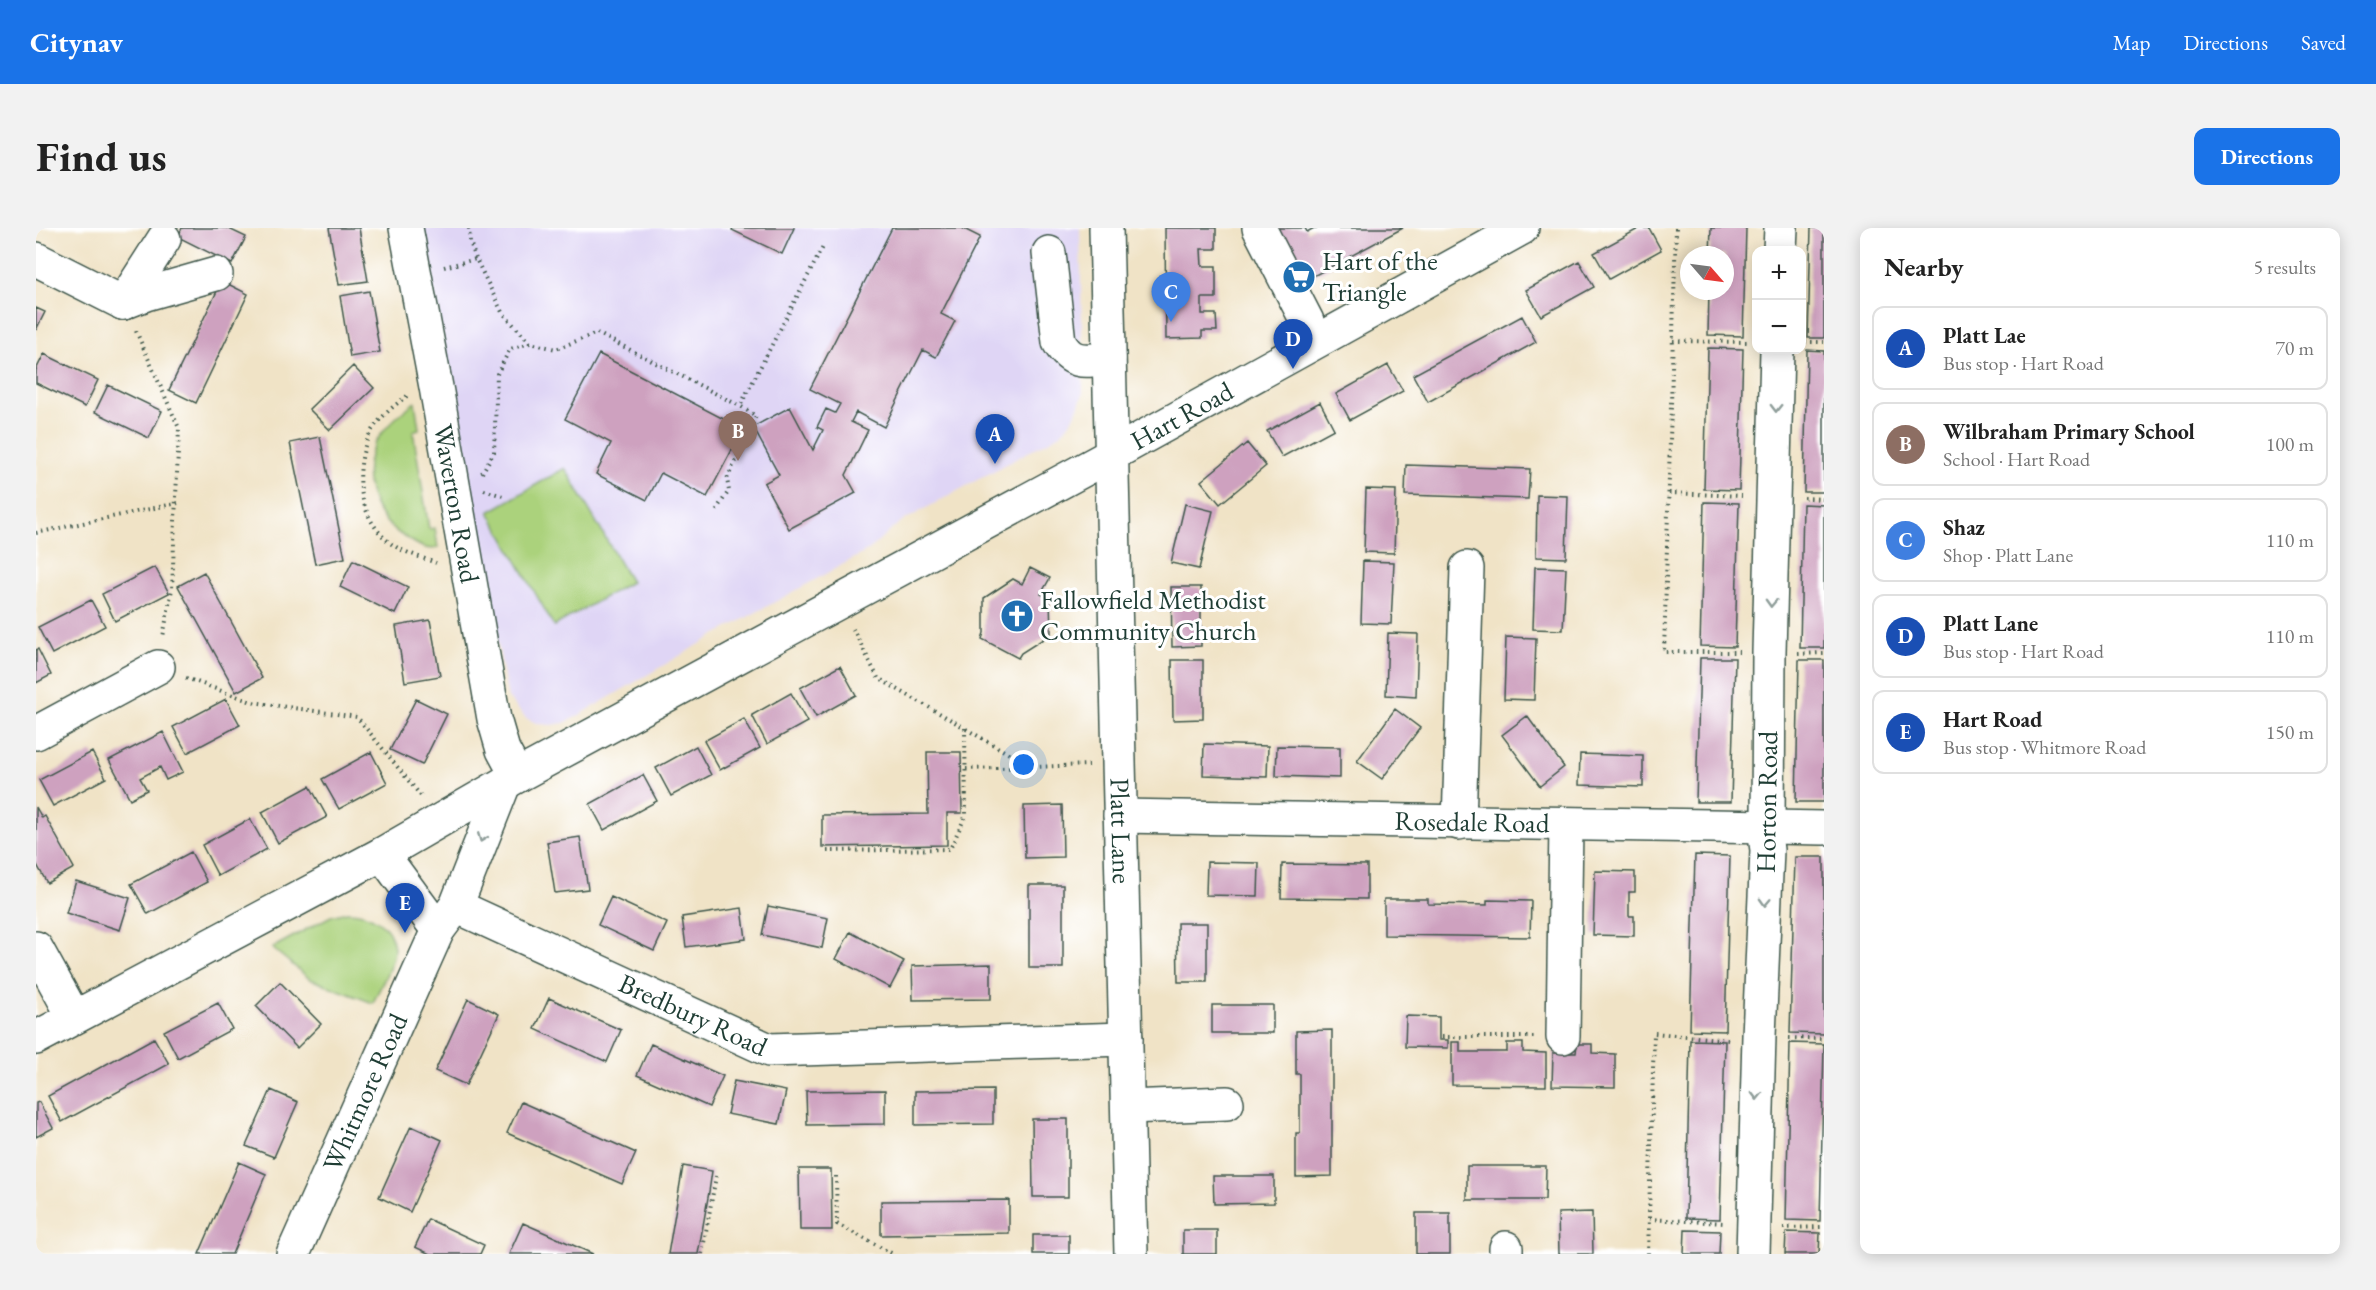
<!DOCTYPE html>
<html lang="en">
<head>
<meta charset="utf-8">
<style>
	:root { --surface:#fff; --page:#f2f2f2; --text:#222; --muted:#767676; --line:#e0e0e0; --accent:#1a73e8 }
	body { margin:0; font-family:"EB Garamond",serif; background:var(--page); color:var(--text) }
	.controls { position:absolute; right:18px; top:18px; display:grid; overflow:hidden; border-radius:12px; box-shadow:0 3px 15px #0003 }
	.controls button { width:54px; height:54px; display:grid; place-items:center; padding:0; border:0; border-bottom:2px solid var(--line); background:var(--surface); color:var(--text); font:30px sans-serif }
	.compass { position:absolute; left:1644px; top:18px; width:54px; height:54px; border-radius:50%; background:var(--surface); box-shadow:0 3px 15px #0003; rotate:118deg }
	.you { position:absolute; left:988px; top:537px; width:21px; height:21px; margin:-15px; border:4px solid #fff; border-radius:50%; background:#1a73e8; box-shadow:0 0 0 9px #1a73e833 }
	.badge { display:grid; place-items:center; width:39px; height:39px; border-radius:50%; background:var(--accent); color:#fff; font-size:20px; font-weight:700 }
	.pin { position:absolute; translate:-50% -50px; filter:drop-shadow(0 2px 3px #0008) }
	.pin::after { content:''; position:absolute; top:32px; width:21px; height:18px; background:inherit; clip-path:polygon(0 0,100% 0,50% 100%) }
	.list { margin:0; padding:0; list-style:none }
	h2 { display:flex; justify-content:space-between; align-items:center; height:78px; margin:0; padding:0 24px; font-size:26px }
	h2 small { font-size:20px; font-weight:400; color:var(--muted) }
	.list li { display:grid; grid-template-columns:39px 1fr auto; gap:18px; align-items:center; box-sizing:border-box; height:84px; margin:0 12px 12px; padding:0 12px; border:2px solid var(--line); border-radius:12px }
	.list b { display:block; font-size:22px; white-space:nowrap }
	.list p { margin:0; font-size:20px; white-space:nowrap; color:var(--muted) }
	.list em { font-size:20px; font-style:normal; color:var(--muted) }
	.map { position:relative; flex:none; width:1788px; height:1026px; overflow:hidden; border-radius:12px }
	header { display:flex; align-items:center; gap:36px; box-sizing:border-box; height:84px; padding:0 30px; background:var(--accent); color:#fff }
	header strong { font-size:28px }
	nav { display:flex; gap:33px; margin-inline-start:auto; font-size:21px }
	.intro { display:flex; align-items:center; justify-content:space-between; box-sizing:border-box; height:144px; padding:0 36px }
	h1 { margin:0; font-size:42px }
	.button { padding:15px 27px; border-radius:12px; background:var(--accent); color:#fff; font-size:21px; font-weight:700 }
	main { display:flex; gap:36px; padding:0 36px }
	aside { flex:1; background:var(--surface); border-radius:12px; box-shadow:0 3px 15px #0003 }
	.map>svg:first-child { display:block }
</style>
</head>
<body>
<header>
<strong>Citynav</strong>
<nav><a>Map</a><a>Directions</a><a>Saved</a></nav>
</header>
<div class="intro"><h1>Find us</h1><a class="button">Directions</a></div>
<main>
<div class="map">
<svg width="1788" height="1026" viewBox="0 0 1788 1026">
	<rect width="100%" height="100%" fill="#fff"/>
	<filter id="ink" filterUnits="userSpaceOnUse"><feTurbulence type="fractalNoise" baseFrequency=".0167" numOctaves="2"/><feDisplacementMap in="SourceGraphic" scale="12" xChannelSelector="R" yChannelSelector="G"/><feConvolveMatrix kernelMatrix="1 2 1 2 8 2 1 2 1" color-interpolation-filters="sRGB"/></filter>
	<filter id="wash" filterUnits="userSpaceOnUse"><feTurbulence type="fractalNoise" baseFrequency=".008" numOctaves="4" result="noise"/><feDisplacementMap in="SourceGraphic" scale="24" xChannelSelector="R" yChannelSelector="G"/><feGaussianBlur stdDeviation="1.35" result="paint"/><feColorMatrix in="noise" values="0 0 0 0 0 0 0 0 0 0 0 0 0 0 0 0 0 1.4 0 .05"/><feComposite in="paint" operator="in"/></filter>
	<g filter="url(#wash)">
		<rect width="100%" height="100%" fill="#f0e3c6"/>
		<path fill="#dfd5f5" d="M385,0H1044L1047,166L1039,187L1025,206L863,295L833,322L679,407L540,489L528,495L515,497L502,496L490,490L472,470Z"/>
		<path fill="#abd27c" stroke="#658858" stroke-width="1.5" d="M379,174L383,201L377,203L393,301L399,300L402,320C391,323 382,317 372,311C340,294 321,253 338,217C348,199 363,186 379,174Z
			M529,240L595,354L518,398L453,284Z
			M311,684C332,684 357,696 358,722C358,736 343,761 337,775L274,751L236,720L295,688Z"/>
		<g id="blocks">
			<path fill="#cea1bf" d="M146,0H191L210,9L196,36L142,9Z
				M293,0H323L332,53L303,57Z
				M697,0H758L746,26L696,2Z
				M856,0H926L944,9L905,86L919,93L900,129L887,122L848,199L820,184L815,194L832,202L810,247L820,265L753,301L728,255L743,247L717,199L754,179L777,222L787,202L781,199L790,181L799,185L804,176L774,161Z
				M1129,0H1180V21H1165L1166,38H1180V70H1166V86H1180L1181,103H1166V110L1130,111Z
				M1233,0H1269L1271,4L1278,0H1367L1257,59Z
				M1604,0H1613L1625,22L1573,51L1558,25Z
				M1675,0H1710L1707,108L1672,107L1673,63H1689V27H1674Z
				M1775,0H1788V110H1772Z
				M1543,33L1558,59L1505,88L1490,62Z
				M186,53L212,66L160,175L133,162Z
				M333,63L344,124L314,129L304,68Z
				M0,80L9,84L0,102Z
				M1486,88L1500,114L1392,174L1377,147Z
				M1672,120L1707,121L1703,262L1668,261Z
				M1771,122L1788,123V264H1768Z
				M8,126L62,152L49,179L0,155V142Z
				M563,126L707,201L671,269L625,245L611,272L560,246L575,215L529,191Z
				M1352,137L1367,163L1314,192L1300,166Z
				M317,138L338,160L294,202L273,181Z
				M72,157L126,183L113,210L59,184Z
				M1284,174L1298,201L1246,229L1231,203Z
				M284,209L309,330L279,336L254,215Z
				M1211,215L1230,238L1184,276L1165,253Z
				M1370,237L1494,241L1492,271L1369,267Z
				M1330,261L1360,262L1358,325L1328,324Z
				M1501,267L1532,268L1530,330L1500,329Z
				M1668,274L1703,275L1699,419L1664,418Z
				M1149,276L1177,283L1163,341L1135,335Z
				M1767,276L1788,277V420H1764Z
				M317,332L372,359L359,386L304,359Z
				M1327,333L1358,334L1355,396L1325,395Z
				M119,339L133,365L79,393L66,366Z
				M1499,339L1530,340L1527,402L1497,401Z
				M994,340L1014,350L1005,366L1014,371L1015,406L985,425L982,430L946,411L948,405V370L977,351L986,356Z
				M168,344L226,450L200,464L142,358Z
				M1135,359H1165V418L1136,419Z
				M55,372L69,398L16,426L2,399Z
				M394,392L404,448L369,454L360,398Z
				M1352,405L1382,406L1380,469L1350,467Z
				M1470,409L1500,410L1498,472L1468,471Z
				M2,421L15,447L0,455V422Z
				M1664,430H1699L1695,574H1660Z
				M1136,432H1167V491L1137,492Z
				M1763,432H1788V574H1760Z
				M804,438L820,467L780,489L764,460Z
				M755,465L771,494L731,516L716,487Z
				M190,471L204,497L151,525L137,499Z
				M380,471L411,486L386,537L354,522Z
				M1359,481L1384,500L1346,551L1321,533Z
				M1491,488L1528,539L1504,558L1466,507Z
				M708,491L724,520L684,542L668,513Z
				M127,504L147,544L130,552L124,539L104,550L111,562L94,571L73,532Z
				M1168,516L1232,518L1231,549L1167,547Z
				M660,518L675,547L635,568L620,540Z
				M1241,518L1304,519V550L1240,548Z
				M56,524L70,550L17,578L3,552Z
				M335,524L351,555L303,581L286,551Z
				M891,524H925L926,585H911V617L786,619V587L892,586Z
				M1544,526L1607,528V559L1543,557Z
				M607,547L621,573L568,602L554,576Z
				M274,558L291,589L242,615L226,584Z
				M1026,577L1027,629L989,630L988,578Z
				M0,579L6,590L9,588L38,640L11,655L0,635Z
				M214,591L231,621L182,648L166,617Z
				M544,609L552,661L519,665L511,614Z
				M155,624L171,654L112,686L95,656Z
				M1659,627L1694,628L1689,803L1654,802Z
				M1759,629H1788V806L1754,805Z
				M1171,634L1223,635L1222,668L1170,667Z
				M1246,636L1331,637V671L1245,670Z
				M1559,643L1599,644V664H1593V688H1598V708L1557,707Z
				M40,653L94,670L84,702L30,685Z
				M993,657H1027V740H993Z
				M575,669L631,695L618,723L562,697Z
				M1348,671H1392V676L1451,677V672L1495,673L1494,709L1348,707Z
				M732,678L792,690L786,720L726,707Z
				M706,680L710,711L650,719L646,689Z
				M1141,695H1171V754H1142Z
				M814,704L868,733L854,760L800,731Z
				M955,736V771L877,772L876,738Z
				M244,754L285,796L261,820L220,778Z
				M513,770L585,802L571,834L499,801Z
				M432,771L463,786L430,857L399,843Z
				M182,775L196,801L142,830L128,803Z
				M1176,777H1237V805H1176Z
				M1370,788L1403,789V812H1412V820L1369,819Z
				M1296,802V948L1260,949V905H1264V846H1260V803Z
				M118,810L133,836L26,894L12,868Z
				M1654,812L1689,813L1684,991L1650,990Z
				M1416,814H1424V824H1471V815H1487V824L1510,825V858L1416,857Z
				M1754,815L1788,816L1784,993L1750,992Z
				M615,816L687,848L673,879L601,847Z
				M1541,816H1556V825L1579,826V859L1516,858L1517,825H1540Z
				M698,853L750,863L743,896L691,886Z
				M235,862L262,874L238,929L210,918Z
				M849,862V896L771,897L770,863Z
				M957,862V896L879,897V863Z
				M3,874L17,900L0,909V875Z
				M485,874L600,925L586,956L471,905Z
				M996,891H1032V969H997Z
				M375,898L406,912L374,984L343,969Z
				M203,934L230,946L196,1026H163Z
				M647,938L676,943L673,964L662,1026H632Z
				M1431,938H1510L1509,972H1431Z
				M763,941H795L796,1002H764Z
				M1177,948H1238V975L1178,976Z
				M973,972V1005L845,1007V973Z
				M1556,984L1557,1026H1523L1522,985Z
				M1380,985H1414V1026H1380Z
				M392,991L448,1017L444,1026H394L379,1019Z
				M487,995L557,1026H473Z
				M1147,1002H1181V1026H1147Z
				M1649,1002L1684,1003L1683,1026H1648Z
				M1750,1004L1784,1005L1783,1026H1749Z
				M997,1007H1033V1026H997Z"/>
		</g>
	</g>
	<g filter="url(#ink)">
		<use href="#blocks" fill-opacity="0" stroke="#3e564a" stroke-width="1.5"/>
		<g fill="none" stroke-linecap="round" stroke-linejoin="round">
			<g stroke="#3e564a" stroke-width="36">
				<g id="minor">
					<path id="s1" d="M370,0L400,159L458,491L467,522L481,548"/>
					<path id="s2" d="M1070,0L1095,1026"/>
					<path d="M1223,0L1271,93"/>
					<path d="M1744,22L1745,0"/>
					<path d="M1013,25L1023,114C1036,137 1049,133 1073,130"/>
					<path d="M0,31L87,75"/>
					<path d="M87,75L110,66L180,46"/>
					<path d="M87,75L128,11"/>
					<path d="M0,505L122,439"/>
					<path id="s3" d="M1084,588L1788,600"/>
					<path d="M1423,595L1431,340"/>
					<path d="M346,626L402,702"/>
					<path id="s4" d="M420,678L733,822L1090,811"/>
					<path d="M0,720L38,789"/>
					<path d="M1527,809L1530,597"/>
					<path id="s5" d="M0,810L346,626L481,548L1075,227L1486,0"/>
					<path d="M1092,879L1191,875"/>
					<path id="s6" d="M257,1026L402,702L420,678L468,556"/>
					<path d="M1470,1026V1020"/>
					<path d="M1717,1026L1723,808L1731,622L1728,600L1732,596L1733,424L1741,122"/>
				</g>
			</g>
			<path stroke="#3e564a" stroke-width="4" stroke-dasharray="1.5 4.5" stroke-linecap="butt" d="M433,0L434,14L440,31
				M1640,0L1628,424H1703
				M408,39L440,31L466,84L494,115
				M100,103L143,200L136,361L127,409
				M1637,113L1714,114
				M1769,114H1788
				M371,168C356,179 338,194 331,212C318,247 323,289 353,314C365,324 385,329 400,335
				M446,245L458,224L461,146L474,121L494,115L520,121L561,105L704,178
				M448,262L467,268
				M1633,265L1706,268
				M1768,270L1788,271
				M680,282L693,263L691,251L720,188L704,178L787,19
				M0,305L142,275
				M1762,426L1788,425
				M150,450L216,474L321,489L385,568
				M930,501L996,539L1053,537
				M930,541L995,539
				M791,623L914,621L930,587L929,500L842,450L817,401
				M1406,809H1499
				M1753,810L1788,811
				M800,948L801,996L857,1026
				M1613,991L1688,995
				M1747,1000L1788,999
				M666,1026L680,948
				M1612,1026L1618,805L1693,812"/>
			<use href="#minor" stroke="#fff" stroke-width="33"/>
		</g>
		<defs><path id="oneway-chevron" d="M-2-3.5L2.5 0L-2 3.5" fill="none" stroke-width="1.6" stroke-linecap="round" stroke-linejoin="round" transform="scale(1.5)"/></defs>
		<g stroke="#8f9e9a">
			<use href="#oneway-chevron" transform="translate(1740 180) rotate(91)"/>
			<use href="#oneway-chevron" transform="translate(1735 375) rotate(92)"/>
			<use href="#oneway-chevron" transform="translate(446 610) rotate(111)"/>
			<use href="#oneway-chevron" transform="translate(1729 674) rotate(92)"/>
			<use href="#oneway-chevron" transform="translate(1721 868) rotate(91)"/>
		</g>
	</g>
	<defs>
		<g id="supermarket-disc" transform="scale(1.725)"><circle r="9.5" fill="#1f6fb2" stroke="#fff"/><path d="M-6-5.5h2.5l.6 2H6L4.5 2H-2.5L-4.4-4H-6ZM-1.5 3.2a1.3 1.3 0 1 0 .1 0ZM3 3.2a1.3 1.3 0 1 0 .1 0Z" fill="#fff"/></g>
		<g id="church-disc" transform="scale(1.725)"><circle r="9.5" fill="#1f6fb2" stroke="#fff"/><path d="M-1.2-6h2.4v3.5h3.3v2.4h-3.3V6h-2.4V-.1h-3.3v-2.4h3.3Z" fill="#fff"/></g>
	</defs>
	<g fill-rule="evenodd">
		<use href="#supermarket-disc" x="1263" y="49"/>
		<use href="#church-disc" x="981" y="388"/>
	</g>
	<g text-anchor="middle" stroke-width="6" stroke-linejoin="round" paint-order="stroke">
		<g font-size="27" fill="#1f3d34" stroke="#fff" text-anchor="start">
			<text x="1286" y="42">Hart of the<tspan x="1286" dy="31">Triangle</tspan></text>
			<text x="1004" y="381">Fallowfield Methodist<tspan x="1004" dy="31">Community Church</tspan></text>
		</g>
		<g font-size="27" fill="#1f3d34" stroke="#fff">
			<text dy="9" stroke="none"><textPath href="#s5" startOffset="1304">Hart Road</textPath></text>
			<text dy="9" stroke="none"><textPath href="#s1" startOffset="280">Waverton Road</textPath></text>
			<text transform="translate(1731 574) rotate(-89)" y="9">Horton Road</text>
			<text dy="9" stroke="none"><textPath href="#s3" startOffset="352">Rosedale Road</textPath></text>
			<text dy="9" stroke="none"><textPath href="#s2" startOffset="603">Platt Lane</textPath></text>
			<text dy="9" stroke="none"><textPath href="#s4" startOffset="261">Bredbury Road</textPath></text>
			<text dy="9" stroke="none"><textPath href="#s6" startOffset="177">Whitmore Road</textPath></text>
		</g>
	</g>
</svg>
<div class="controls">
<button>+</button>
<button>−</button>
</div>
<svg class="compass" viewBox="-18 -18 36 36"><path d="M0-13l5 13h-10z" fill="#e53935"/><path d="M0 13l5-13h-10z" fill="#767676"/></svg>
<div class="you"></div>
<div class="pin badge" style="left:959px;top:236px;background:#1a4fb4">A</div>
<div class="pin badge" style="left:702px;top:233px;background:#8d6e63">B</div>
<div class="pin badge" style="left:1135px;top:94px;background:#3f7fe0">C</div>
<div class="pin badge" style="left:1257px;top:141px;background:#1a4fb4">D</div>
<div class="pin badge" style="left:369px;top:705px;background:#1a4fb4">E</div>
</div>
<aside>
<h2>Nearby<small>5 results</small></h2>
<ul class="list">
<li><span class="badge" style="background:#1a4fb4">A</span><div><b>Platt Lae</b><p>Bus stop · Hart Road</p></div><em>70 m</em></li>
<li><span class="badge" style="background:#8d6e63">B</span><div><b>Wilbraham Primary School</b><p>School · Hart Road</p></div><em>100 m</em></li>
<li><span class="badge" style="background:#3f7fe0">C</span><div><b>Shaz</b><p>Shop · Platt Lane</p></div><em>110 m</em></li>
<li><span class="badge" style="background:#1a4fb4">D</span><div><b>Platt Lane</b><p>Bus stop · Hart Road</p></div><em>110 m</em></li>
<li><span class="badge" style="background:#1a4fb4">E</span><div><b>Hart Road</b><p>Bus stop · Whitmore Road</p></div><em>150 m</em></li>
</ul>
</aside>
</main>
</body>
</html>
